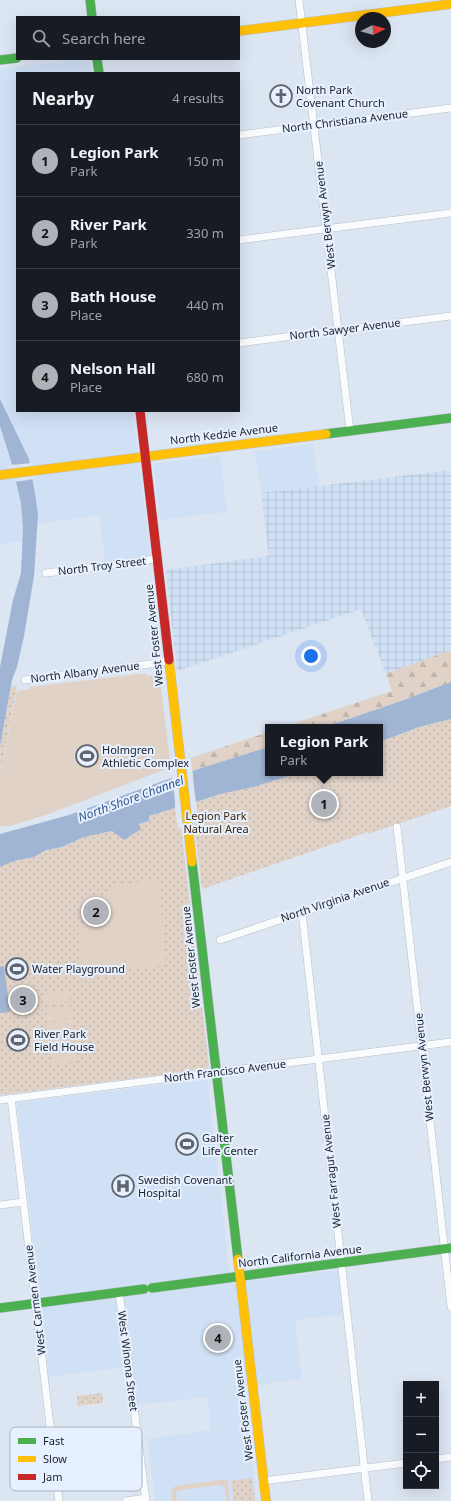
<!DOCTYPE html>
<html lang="en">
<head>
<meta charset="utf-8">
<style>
	:root { --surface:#171b24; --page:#20242c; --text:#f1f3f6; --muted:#9ea1a6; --line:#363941; --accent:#afb3b9 }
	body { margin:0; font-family:"Noto Sans",sans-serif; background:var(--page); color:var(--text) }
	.controls { position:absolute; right:12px; bottom:12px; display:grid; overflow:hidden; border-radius:0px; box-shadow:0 4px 16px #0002 }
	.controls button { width:36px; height:36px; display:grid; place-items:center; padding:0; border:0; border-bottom:1px solid var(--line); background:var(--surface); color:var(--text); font:20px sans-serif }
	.compass { position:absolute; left:355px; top:12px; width:36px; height:36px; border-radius:50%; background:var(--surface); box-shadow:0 4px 16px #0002; rotate:84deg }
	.you { position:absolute; left:311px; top:656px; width:14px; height:14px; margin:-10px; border:3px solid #fff; border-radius:50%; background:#1a73e8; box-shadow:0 0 0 6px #1a73e833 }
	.badge { display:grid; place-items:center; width:26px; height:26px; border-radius:50%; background:var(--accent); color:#111; font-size:13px; font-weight:700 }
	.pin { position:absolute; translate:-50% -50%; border:2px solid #fff; box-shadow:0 1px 4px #0006 }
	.popup { position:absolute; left:265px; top:724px; width:118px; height:52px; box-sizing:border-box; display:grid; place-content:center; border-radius:0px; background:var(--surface); filter:drop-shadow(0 1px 3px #0005); font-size:13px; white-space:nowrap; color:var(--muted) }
	.popup b { font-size:15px; color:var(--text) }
	.popup::after { content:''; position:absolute; left:50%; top:100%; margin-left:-8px; border:8px solid transparent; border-top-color:var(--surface) }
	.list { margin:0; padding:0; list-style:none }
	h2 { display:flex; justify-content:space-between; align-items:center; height:52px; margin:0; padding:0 16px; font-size:17px }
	h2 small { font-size:13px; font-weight:400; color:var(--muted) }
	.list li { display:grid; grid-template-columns:26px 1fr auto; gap:12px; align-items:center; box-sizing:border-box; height:72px; padding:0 16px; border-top:1px solid var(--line) }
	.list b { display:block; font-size:15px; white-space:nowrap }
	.list p { margin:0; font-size:13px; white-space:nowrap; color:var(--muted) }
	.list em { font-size:13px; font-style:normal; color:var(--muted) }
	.icon { flex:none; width:22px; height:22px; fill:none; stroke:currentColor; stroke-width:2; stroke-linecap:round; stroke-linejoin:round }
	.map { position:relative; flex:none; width:451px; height:1501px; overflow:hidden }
	.search { position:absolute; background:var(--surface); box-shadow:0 4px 16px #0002; left:16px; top:16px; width:224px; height:44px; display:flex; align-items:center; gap:10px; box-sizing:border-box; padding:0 14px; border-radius:0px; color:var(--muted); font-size:15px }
	.panel { position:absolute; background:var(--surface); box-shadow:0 4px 16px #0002; left:16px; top:72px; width:224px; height:340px; border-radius:0px }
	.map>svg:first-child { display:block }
</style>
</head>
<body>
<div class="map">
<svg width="451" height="1501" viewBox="0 0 451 1501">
	<defs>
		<pattern id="industrial-grid" width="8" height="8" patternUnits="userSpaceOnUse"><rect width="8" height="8" fill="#d0e0f5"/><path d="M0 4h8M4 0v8" fill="none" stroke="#b2c0d2"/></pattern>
		<pattern id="grass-dots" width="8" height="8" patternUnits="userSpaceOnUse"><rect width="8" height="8" fill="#e0d2c7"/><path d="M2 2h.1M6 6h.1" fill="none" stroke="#c0b4ab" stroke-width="1.8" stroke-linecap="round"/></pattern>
		<pattern id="forest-firs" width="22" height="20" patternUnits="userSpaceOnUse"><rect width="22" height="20" fill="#e0d2c7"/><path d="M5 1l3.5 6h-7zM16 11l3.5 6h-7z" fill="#c0b4ab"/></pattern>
	</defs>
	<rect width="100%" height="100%" fill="#dce5f2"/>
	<path fill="#d0e0f5" d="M85,59H90L92,73H17V411H133L151,561L106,566L99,515L23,526V541L0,544V69Z
		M313,444L319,487L261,493L255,451Z
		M220,455L227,512L160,520L153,464Z
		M207,1079L231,1283L339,1270L344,1314L295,1320L302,1379L243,1387L257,1501H155L147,1439L211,1430L207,1397L137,1405L132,1366L49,1377L17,1103Z"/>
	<path fill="url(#industrial-grid)" d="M451,470V650L386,674L361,609L177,671L166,570L269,556L261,493Z"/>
	<path fill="url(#grass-dots)" d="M17,686L0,775V746L11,687Z
		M451,719V806L368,834V832L202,889L194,823L198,822L196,802L220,794L254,787L298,773H380V747L381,741L419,727Z
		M175,808L178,828H181L209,1067L207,1069L0,1095V867L14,861L34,857L46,850L62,847L84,837L112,831L124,840L139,824L149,821V816Z
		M102,1393L103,1403L78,1406L77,1396Z
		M252,1478L255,1501H234L231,1481Z"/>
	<path fill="url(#forest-firs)" d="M451,650V682L404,700L325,727H283L392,691L386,674Z
		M268,732V747L192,771L191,758Z"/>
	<path fill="#e0d2c7" d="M146,673V676L156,675L160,678L171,769H166L46,815L10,826H0V775L17,691L30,689V687Z
		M159,880L166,962L163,965L83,974L78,933L90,903L117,885Z
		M69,991L70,1002L46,1005L44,994Z
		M70,1006L72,1017L47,1020L46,1009Z
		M72,1020L74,1032L49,1035L48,1023Z
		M74,1035L75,1047L51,1049L50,1038Z
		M76,1050L77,1061L53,1064L51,1053Z
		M228,1479L230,1501H227L225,1488L220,1485L180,1490L176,1493L177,1501H172L171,1491L175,1486Z"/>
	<path fill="#a0b5d4" d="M0,399L29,459L36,500L38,516L34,576L24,636L17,667L12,680L0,746V667L13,600L21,573L23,529L21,503L11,461L0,426Z
		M451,682V719L419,727L382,741L380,747V727H325L404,700Z
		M268,747V773H298L254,787L220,794L196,802L195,796L175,803V808L149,816V821L139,824L141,829L124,840L112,831L84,837L62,847L46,850L34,857L14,861L0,867V834L69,815L163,781L172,778L173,784L193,777L192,771Z
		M18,960C22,964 23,972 21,977L17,979L13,976L11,965L14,961Z
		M4,966L10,1012L0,1013V967Z"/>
	<path fill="#dce5f2" d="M32,463L35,479L14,482L10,465Z
		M192,769L196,804L194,802L193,799L177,804V808L176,810L172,776L174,777V781L191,776L190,771Z"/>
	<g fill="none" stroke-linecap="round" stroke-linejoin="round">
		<g stroke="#b8bfc9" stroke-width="8">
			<path id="street" d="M299,0L350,431
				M239,135L451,108
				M239,240L451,213
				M239,343L451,316
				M46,573L157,559
				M25,680L158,663L169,660
				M397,827L451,1307
				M302,912L368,1501
				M220,940L451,862
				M11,1098L59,1501
				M0,1100L451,1042
				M0,1205L23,1202
				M119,1292L146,1501
				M436,1459L451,1457
				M263,1481L406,1463
				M126,1501L146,1498"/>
		</g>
		<g stroke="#b8bfc9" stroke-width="10">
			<path id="fast" d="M90,0L92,17
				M97,59L99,73
				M0,60L17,58
				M326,434L451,418
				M192,862L238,1259
				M152,1288L451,1248
				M0,1308L144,1289"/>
		</g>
		<g stroke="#b8bfc9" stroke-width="10">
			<path id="slow" d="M239,31L451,4
				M0,475L326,434
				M169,660L192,862
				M238,1259L266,1501"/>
		</g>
		<g stroke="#b8bfc9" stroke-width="10">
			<path id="jam" d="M140,411L169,660"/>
		</g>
		<use href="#street" stroke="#fafbfd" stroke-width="7"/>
		<use href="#fast" stroke="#4caf50" stroke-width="9"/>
		<use href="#slow" stroke="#ffc107" stroke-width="9"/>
		<use href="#jam" stroke="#c62828" stroke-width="9"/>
	</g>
	<defs>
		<g id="church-ring" transform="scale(1.15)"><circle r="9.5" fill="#e6f0fe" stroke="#5f656f" stroke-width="1.5"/><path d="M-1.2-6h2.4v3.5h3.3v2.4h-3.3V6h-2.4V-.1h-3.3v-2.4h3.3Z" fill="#5f656f"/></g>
		<g id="stadium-ring" transform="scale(1.15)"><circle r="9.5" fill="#e6f0fe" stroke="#5f656f" stroke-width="1.5"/><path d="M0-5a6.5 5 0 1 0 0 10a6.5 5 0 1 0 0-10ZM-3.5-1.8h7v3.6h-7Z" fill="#5f656f"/></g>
		<g id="hospital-ring" transform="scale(1.15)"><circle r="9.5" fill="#e6f0fe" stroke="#5f656f" stroke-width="1.5"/><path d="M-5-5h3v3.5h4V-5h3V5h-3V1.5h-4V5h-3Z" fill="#5f656f"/></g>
	</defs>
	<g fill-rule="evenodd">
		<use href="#church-ring" x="281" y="96"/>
		<use href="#stadium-ring" x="87" y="756"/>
		<use href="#stadium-ring" x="17" y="969"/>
		<use href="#stadium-ring" x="18" y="1040"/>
		<use href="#stadium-ring" x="187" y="1144"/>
		<use href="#hospital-ring" x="123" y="1186"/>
	</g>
	<g text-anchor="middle" stroke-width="4" stroke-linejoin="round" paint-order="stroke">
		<g font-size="11" fill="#1b2029" stroke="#e6f0fe" text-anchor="start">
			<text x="296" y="94">North Park<tspan x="296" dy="13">Covenant Church</tspan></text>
			<text x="102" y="754">Holmgren<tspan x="102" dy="13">Athletic Complex</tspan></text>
			<text x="32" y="973">Water Playground</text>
			<text x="34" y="1038">River Park<tspan x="34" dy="13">Field House</tspan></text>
			<text x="202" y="1142">Galter<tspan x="202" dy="13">Life Center</tspan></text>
			<text x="138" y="1184">Swedish Covenant<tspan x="138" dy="13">Hospital</tspan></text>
		</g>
		<g font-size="11" fill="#1b2029" stroke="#e6f0fe">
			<text transform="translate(345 121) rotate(-7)" y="4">North Christiana Avenue</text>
			<text transform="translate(325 215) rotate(-97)" y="4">West Berwyn Avenue</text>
			<text transform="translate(345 329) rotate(-7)" y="4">North Sawyer Avenue</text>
			<text transform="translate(224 434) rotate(-7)" y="4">North Kedzie Avenue</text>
			<text transform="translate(102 566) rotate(-7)" y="4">North Troy Street</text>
			<text transform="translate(154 635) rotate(-96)" y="4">West Foster Avenue</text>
			<text transform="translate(85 672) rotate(-7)" y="4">North Albany Avenue</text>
			<text transform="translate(335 900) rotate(-19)" y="4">North Virginia Avenue</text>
			<text transform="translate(191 957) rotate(-96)" y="4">West Foster Avenue</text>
			<text transform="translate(424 1067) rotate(-96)" y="4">West Berwyn Avenue</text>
			<text transform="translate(225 1071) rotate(-7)" y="4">North Francisco Avenue</text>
			<text transform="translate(331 1171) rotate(-96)" y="4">West Farragut Avenue</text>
			<text transform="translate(300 1256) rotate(-7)" y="4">North California Avenue</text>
			<text transform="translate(35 1300) rotate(-97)" y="4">West Carmen Avenue</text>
			<text transform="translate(128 1361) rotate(83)" y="4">West Winona Street</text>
			<text transform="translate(243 1410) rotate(-97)" y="4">West Foster Avenue</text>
		</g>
		<g font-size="11" fill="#3c2305" stroke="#e6f0fe">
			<text x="216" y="820">Legion Park<tspan x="216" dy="13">Natural Area</tspan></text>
		</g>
		<g font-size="12" font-style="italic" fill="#34578b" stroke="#e6f0fe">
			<text transform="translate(131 799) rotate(-20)" y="4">North Shore Channel</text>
		</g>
	</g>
	<rect x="10" y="1427" width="132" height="64" rx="6" fill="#e6f0fe" stroke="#a9b2be" stroke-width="1"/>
	<rect x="18" y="1438" width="18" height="6" fill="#4caf50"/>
	<rect x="18" y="1456" width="18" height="6" fill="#ffc107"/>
	<rect x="18" y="1474" width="18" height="6" fill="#c62828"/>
	<g font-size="11" fill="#1b2029">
		<text x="43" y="1445">Fast</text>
		<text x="43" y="1463">Slow</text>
		<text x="43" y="1481">Jam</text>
	</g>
</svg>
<div class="controls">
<button>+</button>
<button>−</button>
<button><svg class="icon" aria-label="locate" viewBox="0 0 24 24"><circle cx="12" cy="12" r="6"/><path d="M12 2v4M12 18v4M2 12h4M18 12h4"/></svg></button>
</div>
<svg class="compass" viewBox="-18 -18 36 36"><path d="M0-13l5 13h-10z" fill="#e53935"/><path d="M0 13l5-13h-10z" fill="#9ea1a6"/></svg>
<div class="you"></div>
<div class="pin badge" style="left:324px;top:804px">1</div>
<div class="popup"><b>Legion Park</b>Park</div>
<div class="pin badge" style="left:96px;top:912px">2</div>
<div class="pin badge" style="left:23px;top:1000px">3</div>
<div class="pin badge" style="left:218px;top:1338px">4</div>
<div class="search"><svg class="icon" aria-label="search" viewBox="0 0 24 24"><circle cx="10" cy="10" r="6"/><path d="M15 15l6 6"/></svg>Search here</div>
<section class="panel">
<h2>Nearby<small>4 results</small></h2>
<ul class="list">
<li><span class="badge">1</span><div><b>Legion Park</b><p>Park</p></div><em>150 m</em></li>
<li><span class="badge">2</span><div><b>River Park</b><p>Park</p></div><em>330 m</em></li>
<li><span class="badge">3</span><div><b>Bath House</b><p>Place</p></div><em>440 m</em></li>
<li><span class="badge">4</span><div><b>Nelson Hall</b><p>Place</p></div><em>680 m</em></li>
</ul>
</section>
</div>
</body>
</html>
